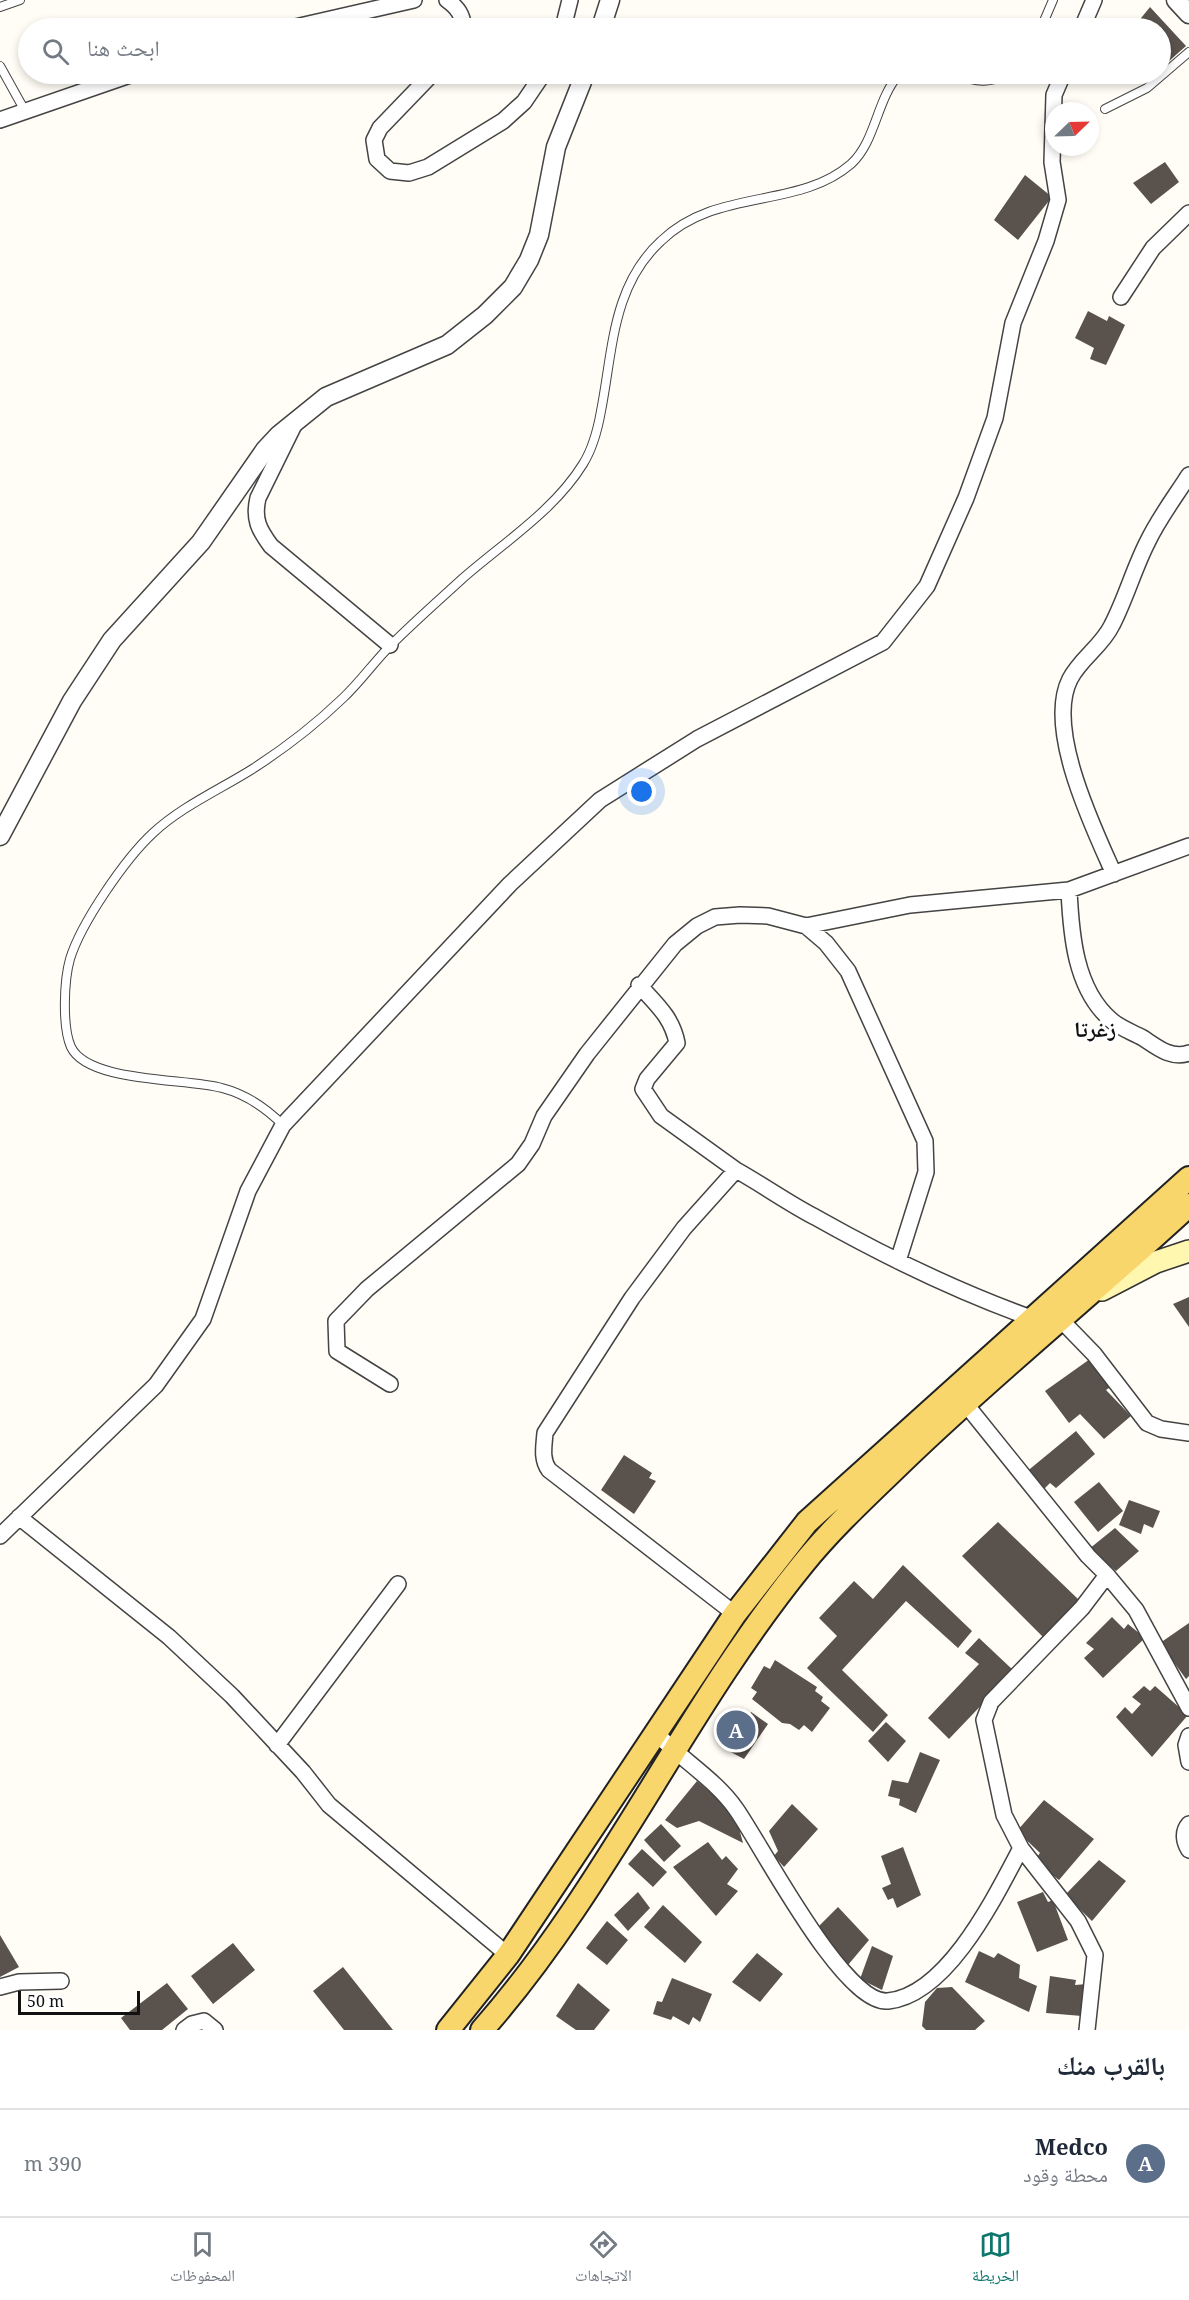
<!DOCTYPE html>
<html lang="ar">
<head>
<meta charset="utf-8">
<style>
	:root { --surface:#fff; --page:#f2f2f3; --text:#1f2937; --muted:#747a83; --line:#e0e1e3; --accent:#0f766e }
	body { margin:0; font-family:"Noto Serif","Noto Naskh Arabic",serif; background:var(--page); color:var(--text); direction:rtl }
	.compass { position:absolute; left:1045px; top:102px; width:54px; height:54px; border-radius:50%; background:var(--surface); box-shadow:0 3px 9px #0003; rotate:67deg }
	.scale { position:absolute; left:18px; bottom:15px; width:122px; box-sizing:border-box; padding-left:6px; border:3px solid #111; border-top:0; font-size:16px; line-height:21px; white-space:nowrap; color:#111; -webkit-text-stroke:4px #fff; paint-order:stroke }
	.you { position:absolute; left:642px; top:792px; width:21px; height:21px; margin:-15px; border:4px solid #fff; border-radius:50%; background:#1a73e8; box-shadow:0 0 0 9px #1a73e833 }
	.badge { display:grid; place-items:center; width:39px; height:39px; border-radius:50%; background:var(--accent); color:#fff; font-size:20px; font-weight:700 }
	.pin { position:absolute; translate:-50% -50%; border:3px solid #fff; box-shadow:0 2px 6px #0006 }
	.list { margin:0; padding:0; list-style:none }
	h2 { display:flex; justify-content:space-between; align-items:center; height:78px; margin:0; padding:0 24px; font-size:26px }
	h2 small { font-size:20px; font-weight:400; color:var(--muted) }
	.list li { display:grid; grid-template-columns:39px 1fr auto; gap:18px; align-items:center; box-sizing:border-box; height:108px; padding:0 24px; border-top:2px solid var(--line) }
	.list b { display:block; font-size:22px; white-space:nowrap }
	.list p { margin:0; font-size:20px; white-space:nowrap; color:var(--muted) }
	.list em { font-size:20px; font-style:normal; color:var(--muted) }
	.icon { flex:none; width:33px; height:33px; fill:none; stroke:currentColor; stroke-width:2; stroke-linecap:round; stroke-linejoin:round }
	.map { position:relative; flex:none; width:1189px; height:2030px; overflow:hidden; direction:ltr }
	.search { position:absolute; background:var(--surface); box-shadow:0 3px 9px #0003; left:18px; right:18px; top:18px; height:66px; display:flex; align-items:center; gap:15px; box-sizing:border-box; padding:0 21px; border-radius:33px; color:var(--muted); font-size:22px }
	.sheet { height:186px; background:var(--surface) }
	nav { display:flex; justify-content:space-around; align-items:center; box-sizing:border-box; height:84px; border-top:2px solid var(--line); background:var(--surface); font-size:16px; color:var(--muted) }
	nav a { display:grid; justify-items:center; gap:3px }
	nav .on { color:var(--accent) }
	.map>svg:first-child { display:block }
</style>
</head>
<body>
<div class="map">
<svg width="1189" height="2030" viewBox="0 0 1189 2030">
	<rect width="100%" height="100%" fill="#fffdf5"/>
	<path fill="#5a524d" d="M1150,7L1186,46L1160,69V28H1133Z
		M1165,162L1179,182L1151,204L1133,183Z
		M1025,175L1052,197L1018,240L994,220Z
		M1088,311L1107,321L1109,316L1125,325L1106,365L1090,359L1094,348L1075,338Z
		M1189,1297V1327L1173,1304Z
		M1090,1359L1112,1386L1106,1390L1131,1416L1104,1439L1080,1414L1069,1423L1045,1391Z
		M1076,1431L1095,1454L1056,1488L1050,1483L1041,1492L1025,1473Z
		M624,1455L652,1473L649,1478L656,1481L634,1514L601,1490Z
		M1099,1482L1123,1511L1098,1532L1074,1502Z
		M1129,1500L1160,1511L1153,1528L1144,1524L1141,1534L1119,1525Z
		M998,1522L1079,1600L1043,1637L962,1556Z
		M1115,1528L1139,1551L1116,1571L1089,1549Z
		M903,1565L972,1631L958,1648L906,1601L842,1670L888,1715L873,1732L807,1668L837,1636L819,1618L854,1581L873,1599Z
		M1112,1617L1124,1629L1128,1624L1145,1638L1103,1678L1084,1658L1094,1649L1086,1643Z
		M1189,1623V1676L1186,1679L1160,1643Z
		M979,1638L1014,1671L949,1739L928,1718L979,1664L965,1653Z
		M775,1660L817,1687L815,1691L823,1697L821,1701L830,1708L812,1732L804,1725L799,1730L790,1724L782,1723L752,1699L757,1692L751,1688L764,1666L770,1669Z
		M1144,1686L1150,1691L1155,1686L1188,1715L1152,1757L1116,1717L1125,1707L1132,1714L1141,1704L1132,1697Z
		M742,1711L749,1716L751,1712L768,1724L744,1759L725,1749L727,1745L723,1743L725,1739L723,1736L737,1713L740,1715Z
		M886,1722L906,1741L888,1762L868,1741Z
		M920,1752L940,1760L916,1813L899,1805L900,1799L888,1796L892,1780L908,1783Z
		M697,1781L728,1807L727,1810L736,1817L743,1843L699,1821L677,1828L665,1820Z
		M1044,1800L1094,1839L1059,1880L1034,1861L1040,1853L1017,1831Z
		M792,1804L818,1829L784,1867L774,1856L778,1851L769,1831Z
		M661,1824L681,1846L664,1862L644,1840Z
		M708,1842L722,1860L726,1856L738,1869L727,1884L738,1891L716,1916L673,1867Z
		M903,1847L921,1895L897,1908L893,1898L888,1900L882,1888L891,1884L881,1856Z
		M642,1849L667,1872L653,1887L628,1864Z
		M1099,1860L1126,1881L1092,1921L1065,1895Z
		M638,1892L650,1908L628,1931L614,1915Z
		M1043,1892L1048,1902L1053,1900L1068,1940L1037,1952L1017,1902Z
		M663,1905L702,1942L685,1963L644,1927Z
		M838,1907L869,1940L848,1965L816,1929Z
		M607,1921L628,1940L607,1965L586,1948Z
		M0,1935L19,1967L0,1977Z
		M233,1943L255,1970L213,2004L191,1976Z
		M872,1946L893,1956L882,1990L860,1979Z
		M979,1951L994,1958L998,1953L1020,1965L1019,1978L1037,1986L1029,2012L965,1982Z
		M757,1953L783,1974L760,2002L732,1982Z
		M343,1967L393,2030H344L313,1991Z
		M1050,1976L1076,1980L1075,1985L1087,1984L1082,2016L1046,2013Z
		M672,1978L712,1994L700,2022L693,2017L689,2025L673,2016L671,2020L653,2014L657,2001L662,2002Z
		M167,1983L188,2009L162,2030H130L121,2018Z
		M578,1983L610,2010L594,2030H576L556,2016Z
		M952,1987L985,2021L975,2030H926L922,2026L925,2002L937,1988Z"/>
	<g fill="none" stroke-linecap="round" stroke-linejoin="round">
		<g stroke="#444" stroke-width="10">
			<path id="service" d="M0,7L20,0
				M1041,28L1053,0
				M0,66L25,111
				M959,74C977,84 991,82 1009,74
				M1105,109L1147,88L1189,52
				M283,1125C266,1108 245,1094 222,1088C187,1078 88,1083 71,1047C62,1027 64,980 70,959C81,923 125,859 153,833C182,806 221,789 254,768C285,748 317,723 343,698C360,682 374,662 391,645C414,622 438,601 462,579C503,543 554,511 583,464C593,448 598,428 601,411C613,350 612,286 661,241C717,187 798,210 851,164C876,141 876,101 899,74"/>
		</g>
		<g stroke="#444" stroke-width="18">
			<path id="minor" d="M447,0C458,8 462,14 464,28
				M291,28L414,0
				M563,28L570,0
				M1082,28L1094,0
				M432,74L380,128L374,140L377,159L390,171L409,173L428,167L503,121L524,102L543,74
				M0,120L133,74
				M1121,297L1153,248L1189,213
				M294,425L258,498C253,519 259,530 271,546L390,645
				M1114,874C1093,827 1045,728 1070,679C1081,658 1102,646 1112,625C1126,598 1134,568 1148,541C1159,518 1175,497 1189,475
				M1069,890C1071,934 1075,989 1111,1020C1120,1028 1132,1032 1143,1038C1158,1048 1171,1059 1189,1053
				M806,926L910,905L1069,890L1189,846
				M639,985C656,1004 672,1017 677,1043L647,1079L643,1089L661,1116L736,1170
				M1060,1319L1094,1354L1147,1423L1161,1429L1189,1433
				M390,1384L337,1351L336,1321L367,1289L518,1164L532,1144L544,1116L587,1054L675,944L697,926L715,917L740,915L768,916L806,926L826,943L848,971L925,1141L926,1172L898,1261
				M964,1402L1088,1556L1107,1575L1082,1608L991,1702L984,1720L1004,1815L1021,1848L1078,1921L1095,1955L1087,2030
				M19,1517L169,1637L232,1696L303,1772L329,1805L508,1955
				M0,1536L156,1385L203,1319L248,1191L283,1125L510,884L600,800L697,739L883,642L927,586L966,498L995,418L1013,323L1046,241L1058,200L1052,162L1054,95L1063,74
				M1107,1575L1136,1610L1189,1708
				M735,1614L549,1470C541,1459 544,1446 545,1433L632,1298L684,1228L736,1170C763,1185 788,1203 815,1217C886,1257 958,1292 1034,1319
				M657,1734C682,1760 716,1780 736,1809C761,1844 844,2006 888,2001C948,1995 996,1895 1021,1848
				M1189,1736L1186,1745L1189,1762
				M277,1745L398,1584
				M1189,1824C1182,1832 1184,1842 1189,1850
				M0,1987L19,1982L61,1981
				M184,2030L192,2024L204,2021L215,2030"/>
		</g>
		<g stroke="#444" stroke-width="21">
			<path id="tertiary" d="M1176,0L1189,14
				M601,28L610,0
				M0,836L72,701L112,640L201,542L265,450L279,435L326,397L447,345L485,315L513,287L529,260L539,235L556,147L585,74"/>
		</g>
		<g stroke="#333" stroke-width="24">
			<path id="secondary" d="M1102,1290L1156,1262L1189,1251"/>
		</g>
		<g stroke="#222" stroke-width="26">
			<path id="primary" d="M448,2030L508,1955L735,1614L807,1522L1189,1178
				M482,2030C606,1890 684,1710 803,1564C833,1527 868,1495 902,1462C995,1372 1095,1292 1189,1205"/>
		</g>
		<use href="#service" stroke="#fff" stroke-width="8"/>
		<use href="#minor" stroke="#fff" stroke-width="15"/>
		<use href="#tertiary" stroke="#fff" stroke-width="18"/>
		<use href="#secondary" stroke="#fff6b0" stroke-width="21"/>
		<use href="#primary" stroke="#f9d66b" stroke-width="22"/>
	</g>
	<g text-anchor="middle" stroke-width="6" stroke-linejoin="round" paint-order="stroke">
		<g font-size="22" font-weight="bold" fill="#111" stroke="#fff">
			<text x="1095" y="1037">زغرتا</text>
		</g>
	</g>
</svg>
<svg class="compass" viewBox="-18 -18 36 36"><path d="M0-13l5 13h-10z" fill="#e53935"/><path d="M0 13l5-13h-10z" fill="#747a83"/></svg>
<div class="scale">50 m</div>
<div class="you"></div>
<div class="pin badge" style="left:736px;top:1730px;background:#5c6f8a">A</div>
<div class="search"><svg class="icon" aria-label="search" viewBox="0 0 24 24"><circle cx="10" cy="10" r="6"/><path d="M15 15l6 6"/></svg>ابحث هنا</div>
</div>
<section class="sheet">
<h2>بالقرب منك<small></small></h2>
<ul class="list">
<li><span class="badge" style="background:#5c6f8a">A</span><div><b>Medco</b><p>محطة وقود</p></div><em>390 m</em></li>
</ul>
</section>
<nav>
<a class="on"><svg class="icon" aria-label="map" viewBox="0 0 24 24"><path d="M3 6l6-2 6 2 6-2v14l-6 2-6-2-6 2zM9 4v14M15 6v14"/></svg>الخريطة</a>
<a><svg class="icon" aria-label="directions" viewBox="0 0 24 24"><path d="M12 3l9 9-9 9-9-9zM9 14v-3h6M13 9l2 2-2 2"/></svg>الاتجاهات</a>
<a><svg class="icon" aria-label="saved" viewBox="0 0 24 24"><path d="M7 4h10v16l-5-4-5 4z"/></svg>المحفوظات</a>
</nav>
</body>
</html>
